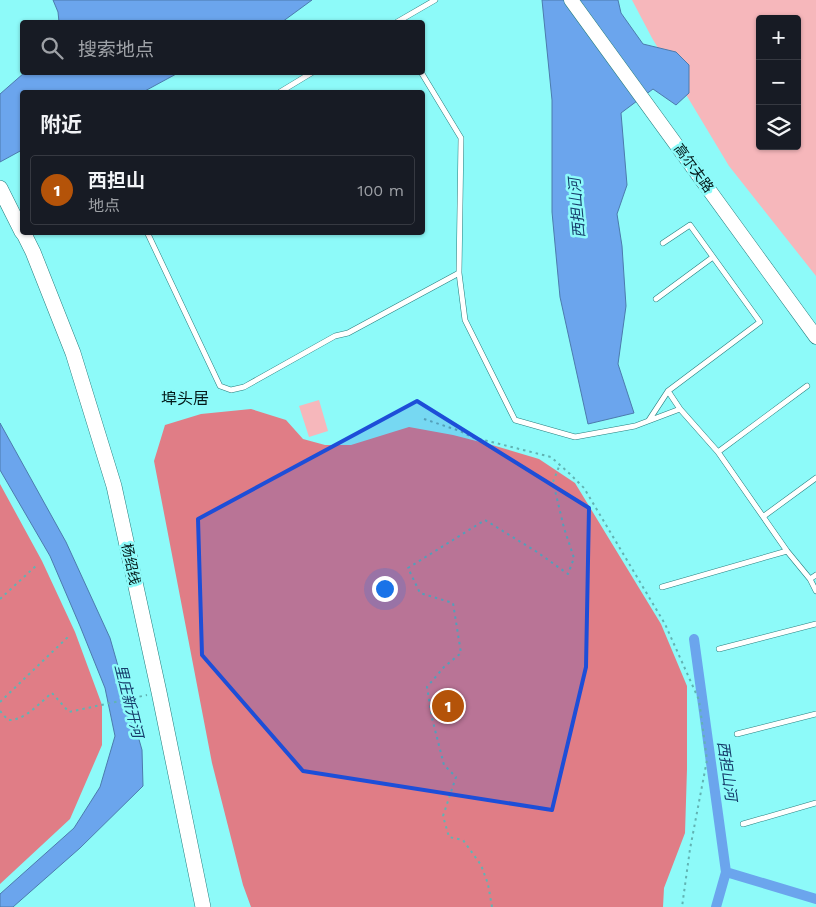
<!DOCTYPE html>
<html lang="zh">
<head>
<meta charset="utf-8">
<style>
	:root { --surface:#171b24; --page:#20242c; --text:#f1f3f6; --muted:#9ea1a6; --line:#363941; --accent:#b45309 }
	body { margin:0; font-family:"Work Sans","Noto Sans SC",sans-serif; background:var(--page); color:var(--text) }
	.controls { position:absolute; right:15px; top:15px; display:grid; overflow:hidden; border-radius:5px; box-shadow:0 1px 4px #0004 }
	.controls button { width:45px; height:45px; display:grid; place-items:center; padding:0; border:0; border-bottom:1px solid var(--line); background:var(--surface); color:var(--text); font:25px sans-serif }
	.you { position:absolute; left:384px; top:588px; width:18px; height:18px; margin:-12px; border:4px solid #fff; border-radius:50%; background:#1a73e8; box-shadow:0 0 0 8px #1a73e833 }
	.badge { display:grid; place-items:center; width:32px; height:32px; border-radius:50%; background:var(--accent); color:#fff; font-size:16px; font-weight:700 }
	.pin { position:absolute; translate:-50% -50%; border:2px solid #fff; box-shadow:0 1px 5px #0006 }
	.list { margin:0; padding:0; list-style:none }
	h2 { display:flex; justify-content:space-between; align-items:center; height:65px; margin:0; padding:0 20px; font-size:21px }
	h2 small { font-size:16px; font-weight:400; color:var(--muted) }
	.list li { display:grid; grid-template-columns:32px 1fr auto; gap:15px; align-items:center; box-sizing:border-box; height:70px; margin:0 10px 10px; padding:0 10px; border:1px solid var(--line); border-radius:5px }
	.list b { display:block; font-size:19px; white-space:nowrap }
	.list p { margin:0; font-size:16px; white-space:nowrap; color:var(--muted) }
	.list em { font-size:16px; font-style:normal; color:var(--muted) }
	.icon { flex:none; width:28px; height:28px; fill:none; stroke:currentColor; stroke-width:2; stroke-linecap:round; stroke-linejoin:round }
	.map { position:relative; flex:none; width:816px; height:907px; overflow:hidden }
	.search { position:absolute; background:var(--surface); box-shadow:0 1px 4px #0004; left:20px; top:20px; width:405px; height:55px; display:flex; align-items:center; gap:12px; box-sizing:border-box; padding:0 18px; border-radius:5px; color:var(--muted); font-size:19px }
	.panel { position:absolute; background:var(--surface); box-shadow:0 1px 4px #0004; left:20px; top:90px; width:405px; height:145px; border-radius:5px }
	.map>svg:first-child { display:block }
</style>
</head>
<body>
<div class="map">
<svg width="816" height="907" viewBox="0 0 816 907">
	<rect width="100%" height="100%" fill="#8dfaf9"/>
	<path fill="#f6b7bb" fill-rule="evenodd" d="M632,0H816V276L729,166L652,38ZM760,19H797V146H760Z
		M319,400L328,431L309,437L299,406Z"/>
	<path fill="#e07d86" d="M251,409L286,420L303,439L325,445H351L409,427L453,435L492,445L539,459L575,483L661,624L687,686V769L685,833L664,888L663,907H251L243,885L212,763L154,461L165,425L201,414Z
		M0,484L42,561L75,632L102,705V745L70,819L0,884Z"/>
	<path fill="#6ba5ed" stroke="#4c7bad" d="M53,0H312L282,22H59L58,12Z
		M542,0H618L621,13L643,44L676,52L689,65V93L676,105L653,89L621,113L627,185L617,214L622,246L626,306L618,364L634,413L588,424L560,297L552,212V100Z
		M24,73V72L178,73L143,92H22V150L0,162V94Z
		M0,423L66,542L110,638L142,750L143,786L80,848L13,907H0V894L74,828L100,787L115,736L105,688L80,626L50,556L0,470Z"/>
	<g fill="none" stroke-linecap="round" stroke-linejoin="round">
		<path stroke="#6ba5ed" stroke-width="10" d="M694,639L726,872L716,907
			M726,872L816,899"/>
		<g stroke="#277e7e" stroke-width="6">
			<path id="lane" d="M397,22L435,0
				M421,72L461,138L459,273L465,320L515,420L575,437L635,426L680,409
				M280,92L313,72
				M147,232L220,386L231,390L244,387L335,336L348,333L459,273
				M656,299L713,257
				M668,391L680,409L718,452L787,551L810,579L816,591
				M649,420L668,391L760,322L690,225L663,243
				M718,452L807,386
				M764,516L816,478
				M810,579L816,575
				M662,587L787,551
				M719,649L816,624
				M737,734L816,714
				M743,824L816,803"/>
		</g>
		<g stroke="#277e7e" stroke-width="15">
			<path id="secondary" d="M571,0L816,337"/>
		</g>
		<g stroke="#277e7e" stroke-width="16">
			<path id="primary" d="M0,188L22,232
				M23,232L33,252L73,353L114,486L159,692L203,907"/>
		</g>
		<path stroke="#61b3b3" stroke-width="2" stroke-dasharray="2.5 4" stroke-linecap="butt" d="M424,419L460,431L472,437L551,457L570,474L584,488L665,624L699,700L707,760L690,849L682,907
			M0,599L38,564
			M0,702L69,636
			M0,711L8,720C25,721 39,703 52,693L69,712L147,695
			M492,907L488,884L481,865L463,840L449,837L443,816L456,777L444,765L432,718L427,687L444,667L461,653L453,603L420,593L408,568L485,520L537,552L568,574L574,558L564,528L553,482L560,464"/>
		<use href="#lane" stroke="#fff" stroke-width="5"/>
		<use href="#secondary" stroke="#fff" stroke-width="14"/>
		<use href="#primary" stroke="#fff" stroke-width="15"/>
	</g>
	<path fill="#1d4ed8" fill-opacity="0.2" stroke="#1d4ed8" stroke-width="4" stroke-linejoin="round" d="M417,401L589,508L586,667L552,810L303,771L202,655L198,519Z"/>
	<g text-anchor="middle" stroke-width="5" stroke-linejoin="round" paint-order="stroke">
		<g font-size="14" fill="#021818" stroke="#8dfaf9">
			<text transform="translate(694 168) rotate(54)" y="5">高尔夫路</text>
			<text transform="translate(131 564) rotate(78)" y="5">杨绍线</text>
		</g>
		<g font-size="15" font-style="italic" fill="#163c6b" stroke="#8dfaf9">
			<text transform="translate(577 208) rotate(-95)" y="5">西担山河</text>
			<text transform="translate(129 701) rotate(76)" y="5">里庄新开河</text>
			<text transform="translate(727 771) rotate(82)" y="5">西担山河</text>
		</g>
		<g font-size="16" fill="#021818" stroke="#8dfaf9">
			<text x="185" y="404">埠头居</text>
		</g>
	</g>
</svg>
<div class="controls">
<button>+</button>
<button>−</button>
<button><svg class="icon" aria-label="layers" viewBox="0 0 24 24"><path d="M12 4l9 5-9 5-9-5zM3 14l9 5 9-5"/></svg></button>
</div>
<div class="you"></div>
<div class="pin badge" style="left:448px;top:706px">1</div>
<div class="search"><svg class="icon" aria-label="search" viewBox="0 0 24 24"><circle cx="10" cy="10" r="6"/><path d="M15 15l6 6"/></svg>搜索地点</div>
<section class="panel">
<h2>附近<small></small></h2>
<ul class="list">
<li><span class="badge">1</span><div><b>西担山</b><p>地点</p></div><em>100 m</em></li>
</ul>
</section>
</div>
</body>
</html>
